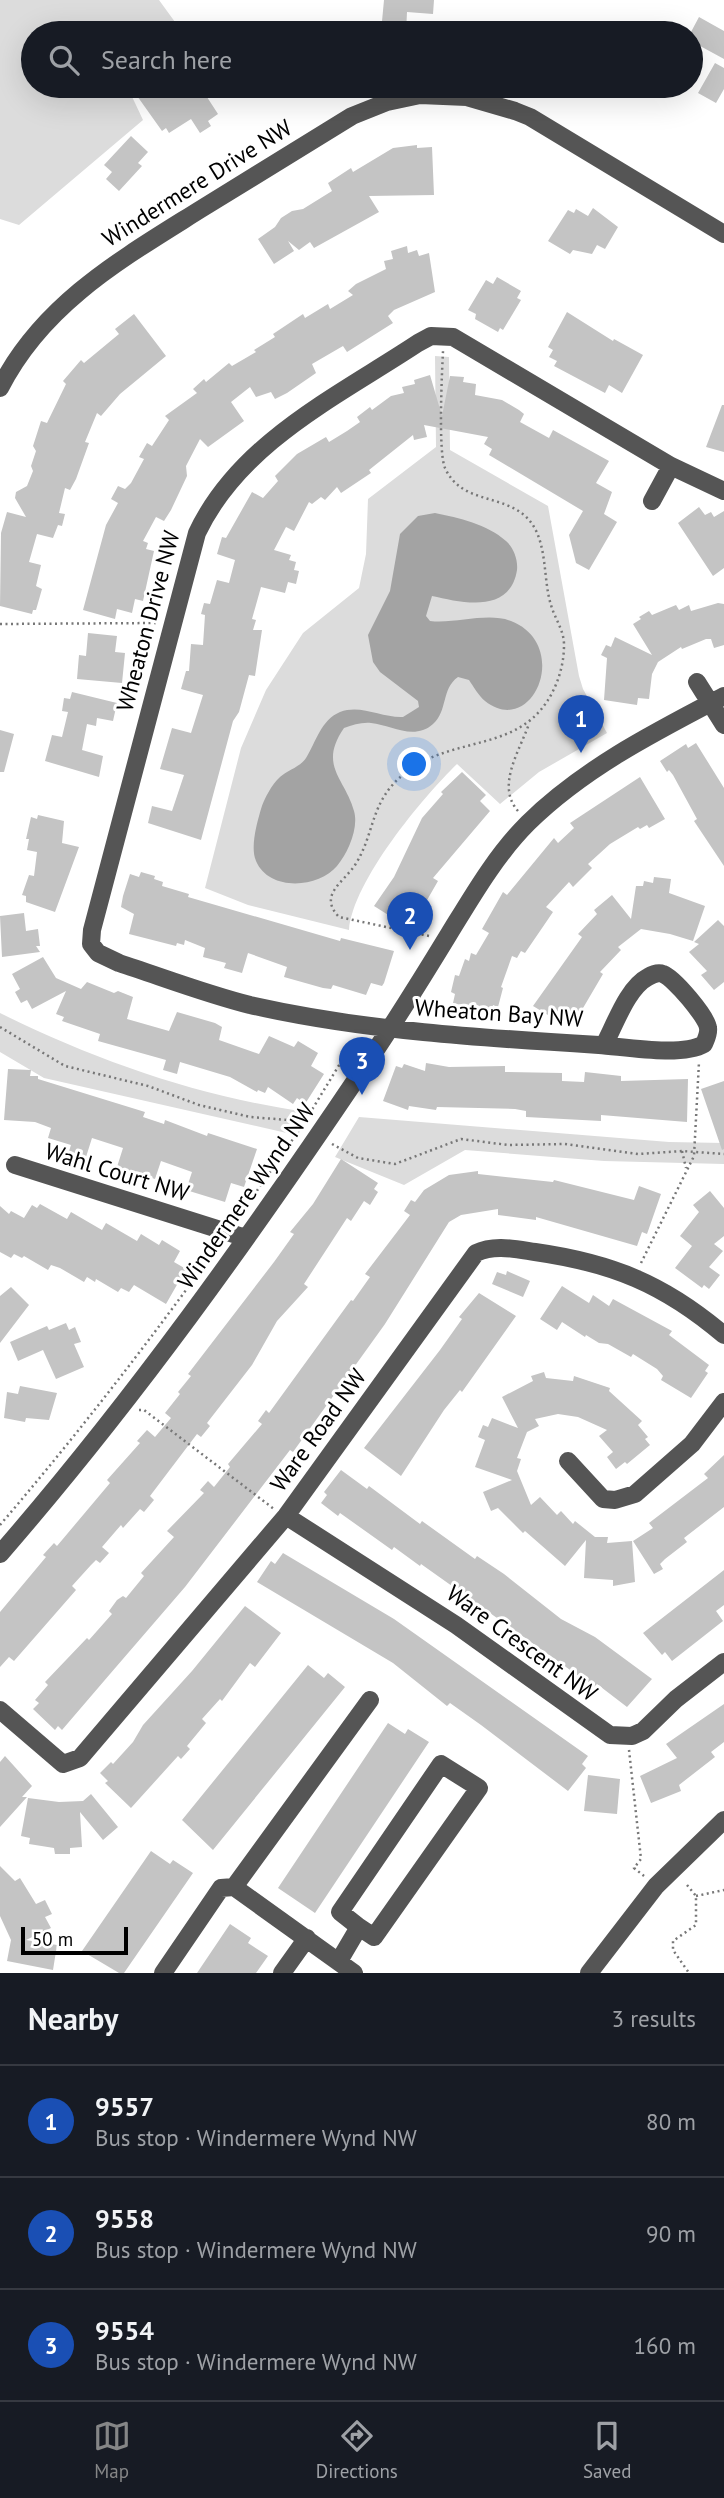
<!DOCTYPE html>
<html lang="en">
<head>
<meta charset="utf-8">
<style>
	:root { --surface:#171b24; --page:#20242c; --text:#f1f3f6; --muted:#9ea1a6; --line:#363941; --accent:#858687 }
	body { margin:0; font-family:"PT Sans",sans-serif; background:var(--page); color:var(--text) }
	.scale { position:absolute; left:21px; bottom:18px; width:107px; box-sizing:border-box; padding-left:7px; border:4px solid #000; border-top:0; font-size:19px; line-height:24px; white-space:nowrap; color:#000; -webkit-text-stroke:5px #fff; paint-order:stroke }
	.you { position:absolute; left:415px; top:765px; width:24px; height:24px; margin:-18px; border:5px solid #fff; border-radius:50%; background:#1a73e8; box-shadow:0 0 0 10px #1a73e833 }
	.badge { display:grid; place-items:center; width:46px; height:46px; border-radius:50%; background:var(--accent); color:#fff; font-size:23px; font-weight:700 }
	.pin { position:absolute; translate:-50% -58px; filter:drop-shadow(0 2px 4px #0008) }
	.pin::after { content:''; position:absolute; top:37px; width:24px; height:21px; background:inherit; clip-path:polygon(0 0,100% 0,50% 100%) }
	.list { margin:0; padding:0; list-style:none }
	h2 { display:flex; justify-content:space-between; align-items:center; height:91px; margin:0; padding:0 28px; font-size:30px }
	h2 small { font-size:23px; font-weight:400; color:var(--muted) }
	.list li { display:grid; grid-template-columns:46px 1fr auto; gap:21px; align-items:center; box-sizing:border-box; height:112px; padding:0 28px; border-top:2px solid var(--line) }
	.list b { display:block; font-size:26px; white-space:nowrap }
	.list p { margin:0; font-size:23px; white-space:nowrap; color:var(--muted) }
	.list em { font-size:23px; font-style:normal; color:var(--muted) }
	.icon { flex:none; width:38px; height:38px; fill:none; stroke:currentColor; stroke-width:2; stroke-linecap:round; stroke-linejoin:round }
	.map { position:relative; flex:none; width:724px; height:1973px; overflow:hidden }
	.search { position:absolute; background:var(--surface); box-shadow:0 7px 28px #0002; left:21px; right:21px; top:21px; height:77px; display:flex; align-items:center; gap:18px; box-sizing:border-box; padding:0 24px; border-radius:38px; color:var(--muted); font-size:26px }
	.sheet { height:427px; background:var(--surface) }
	nav { display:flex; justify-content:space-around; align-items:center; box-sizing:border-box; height:98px; border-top:2px solid var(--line); background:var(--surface); font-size:19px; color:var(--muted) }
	nav a { display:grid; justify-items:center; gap:4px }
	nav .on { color:var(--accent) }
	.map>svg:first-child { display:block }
</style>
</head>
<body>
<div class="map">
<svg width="724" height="1973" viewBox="0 0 724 1973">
	<rect width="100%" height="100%" fill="#fff"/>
	<path fill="#dcdcdc" d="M0,0H159L183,33H33V86H127L143,120L19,225L0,219Z
		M435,356L449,357L450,450L548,506L579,676L583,689L607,733L539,772L500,804L457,764C422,798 353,881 349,930L248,905L205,888L241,748L266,690L303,633L359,588L366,554L368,499L436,447Z
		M0,1013C97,1061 200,1097 307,1112L291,1134L44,1078L0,1052Z
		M359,1117L669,1142L724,1143V1164L604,1161L465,1150L404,1185L335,1157Z"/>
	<path fill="#a3a3a3" d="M435,513C459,518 487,524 506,541C514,548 518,560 517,570C510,614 463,603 432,596L426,616L430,621C456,624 487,612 511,621C572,645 533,739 485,701C479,696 473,686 469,680L458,677C441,689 448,711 433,724C414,741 391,725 371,723C362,722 353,725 344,728C318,766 345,778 354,811C359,828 348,853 337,866C319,888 269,892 256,861C250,847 257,823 261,809C264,799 272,784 280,777C288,770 300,767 306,758C316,742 321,720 340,712C361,704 382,718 403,717L419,707L418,701L380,672L373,662L368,635L390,591L400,534L418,516Z"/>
	<path fill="#c4c4c4" d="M384,0H434L433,14L407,12L406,33L381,32Z
		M699,17L724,31V59L691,41V32Z
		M715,63L724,68V89L716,103L698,93Z
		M146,86L155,95L168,86H217L205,94L218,114L208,121L211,126L200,133L191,119L169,133L166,128L162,131L135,93Z
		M131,136L148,152L138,163L142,166L119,191L106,179L112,172L104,165Z
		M417,145V148L432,147L434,195L369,196L379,212L314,248L310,242L299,250L288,241L294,251L274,264L258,239L275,227L281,218L292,211L303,209L332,191L328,183L351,168L353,172L393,148Z
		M593,208L618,227L605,249L597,245L592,254L573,250L570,254L548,241L568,210L574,213L576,209L588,216Z
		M407,246L408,253L417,250L419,256L429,253L435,292L394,310L388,316L393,323L347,352L343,346L312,364L316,373L287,393L275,399L271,392L256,397L250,387L231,402L244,421L208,447L200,439L186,466L187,476L171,510L164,521L156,517L143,541L148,543L146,549L154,551L143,601L135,599L132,613L117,609L115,619L83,610L106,525L118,503L111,499L118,486L125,489L131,483L144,459L139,457L147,443L152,446L169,420L165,416L197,393L193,389L204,379L206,382L229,363L232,366L256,352L254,350L275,337L273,334L303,314L305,318L328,304L330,309L353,295L348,291L356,284L386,269L384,261L393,259L391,251Z
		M497,277L521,291L517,298L521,300L503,330L500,328L498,332L475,319L476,314L468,310L486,280L493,284Z
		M567,312L613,341L614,339L643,355L622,393L609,385L605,393L554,366L557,361L549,357L553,350L548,347Z
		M134,314L166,356L120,394L101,416L97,413L85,442L89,443L76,479L70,490L65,488L59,513L65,514L62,526L58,525L53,538L37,534L29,562L41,565L36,586L42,589L36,610H33L32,614L0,606L1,533L7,512L26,517L15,498L16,492L27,486L33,471L31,466L36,451L33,446L41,421L47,423L66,384L63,381L81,360L84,363L119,334L115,329Z
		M430,375L442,416L450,376L464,377L463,382L476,384L475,395L502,400L519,410L524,414L520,422L549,438L553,430L609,461L596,483L612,492L604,514L617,522L589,570L576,563L569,535L583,511L489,455L492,449L484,444L488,437L424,425L427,437L414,440L413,435L369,470L371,473L341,493L337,487L325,500L321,497L312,504L309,502L294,531L286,527L274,550L291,555L289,560L296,562L294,570L299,571L296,584L288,582L285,593L261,587L252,619L256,620L253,630H262L255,676L249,675L239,712L233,721L201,840L148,823L152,806L172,811L184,775L160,769L172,728L191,733L203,695L181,689L186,671H189L191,644L203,645L205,615L201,614L204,603L210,604L217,580L229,583L235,560L217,554L222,537L226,538L252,492L263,498L278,481L275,476L297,454L326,437L329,442L347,431L360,422L357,417L370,407L372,410L391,396L404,393L402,387L415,384L414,380Z
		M722,405H724V452L706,447Z
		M699,507L705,515L711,512L714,517L724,511V568L713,576L678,523Z
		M718,603L724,604V645L714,648L711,639H706L682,649L681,647L658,662L652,674L649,699L638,698L637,705L604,700L607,658L601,655L606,645L611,647L615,637L652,655L633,624L641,619L639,617L649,611L652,615L676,605L679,610L689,605L691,611Z
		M88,633L117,636L115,652L125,653L122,683L77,679L79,655L86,656Z
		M72,692L117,703L113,721L97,718L96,726L87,724L82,750L103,756L99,777L45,761L52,735L62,737L68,712L62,711L64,698L70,699Z
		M0,730L14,734L4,772H0Z
		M696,743L724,788V866L694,821L697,819L673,775L669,770L667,772L660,761L686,744L688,748Z
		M462,772L486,795L480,801L490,811L433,878L438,881L415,921L404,915L401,920L393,918L374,906L394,877L422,818L443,794L441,792Z
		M640,777L665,819L649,828L647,825L640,829L638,827L610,844L588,864L592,868L573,887L569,882L546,907L553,912L525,953L521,951L517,958L512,956L501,987L503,988L498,1007L493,1005L491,1013L453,1003L455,994L451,992L455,975L459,976L465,959L469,961L471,953L476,955L489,933L482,929L503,892L507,895L554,838L558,843L574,828L570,823Z
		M38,815L64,821L62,843L79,847L55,912L26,902V896L22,895L29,875L34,876L37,852L27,850L29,839H26L31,817L37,819Z
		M141,872L155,876L154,879L163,882L162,886L189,894L188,897L340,941L341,938L394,951L384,983L382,986L371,983L366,995L333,985L331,989L323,988L284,977L287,967L248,953L242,973L224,968L226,963L203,957L205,948L185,940L184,945L177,943L176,946L129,934L134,914L121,907L123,896L130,874L139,877Z
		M654,877L671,879L669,893L705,906L693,941L670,934L641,929L618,947L621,950L600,972L603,974L576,1020L567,1015L564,1019L555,1014L553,1018L533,1006L582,937L578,934L597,914L594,910L612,895L631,919L636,886H643L644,881L653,883Z
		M24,913L26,931L38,929L40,946H36L40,952L2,957L0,916Z
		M718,920L724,926V982L714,990L701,975L707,971L689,952L699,944L694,942Z
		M43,957L56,978L81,989L87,982L114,993L118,991L133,997L127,1019L169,1031L177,1012L215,1023L222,1027L219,1040L259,1054L269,1036L294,1047L298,1041L318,1053L311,1066L324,1074L305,1104L297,1098L293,1104L268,1087L265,1093L258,1090L257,1092L230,1077L180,1062L177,1074L163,1070L166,1060L98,1041L100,1034L62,1021L64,1017L56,1014L66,991L32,1009L27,1000L21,1003L15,992L20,989L12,974Z
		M426,1063L449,1067L505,1066V1072L562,1073V1081L584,1082L585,1072L621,1076V1081L688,1079L687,1122L601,1115V1121L526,1117V1111L515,1109L437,1107L436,1110L409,1106L408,1110L383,1101L396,1066L402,1068L404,1064L425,1071Z
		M8,1069L31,1070L30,1076H38V1079L145,1112L143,1117L164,1124L165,1120L207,1136L208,1133L257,1149L244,1187L231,1183L225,1202L186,1190L192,1172L161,1161L155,1179L117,1167L123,1148L92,1138L86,1157L69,1151L71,1145L48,1138L51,1128L35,1122L4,1120Z
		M724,1081V1149L722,1150L701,1089Z
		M341,1159L378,1183L374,1189L378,1192L370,1205L364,1201L351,1221L347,1218L304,1284L308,1287L277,1321L252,1365L207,1423L210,1426L201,1437L197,1434L150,1496L154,1500L144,1512L140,1509L123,1528L121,1525L102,1547L109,1553L100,1563L96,1560L91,1565L72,1586L76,1590L14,1661L9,1657L0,1667V1612L46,1557L43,1555L54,1543L57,1546L110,1483L107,1480L140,1443L137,1441L147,1430L155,1437L171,1418L165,1413L180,1394L178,1392L191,1376L188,1374L274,1262L294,1234L290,1232L313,1204Z
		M478,1171V1174L553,1182L554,1180L634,1200L639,1186L661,1194L647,1234L642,1232L637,1246L536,1217V1220L498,1215V1209L461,1215L449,1222L385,1324L293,1452L290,1450L185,1587L110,1674L62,1730L58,1726L55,1730L33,1709L39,1703L35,1700L48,1685L45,1682L87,1638L89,1640L112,1614L109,1611L117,1600L123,1596L126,1598L144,1576L141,1573L174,1537L167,1531L204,1493L200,1490L208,1481L214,1487L230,1467L228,1464L262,1424L258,1421L266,1410L269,1413L351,1300L353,1301L370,1277L365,1274L410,1215L404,1211L411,1200L415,1202L424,1190L449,1175Z
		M710,1191L724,1208V1236L714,1244L723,1251L709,1267L720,1275L709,1289L704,1285L702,1288L675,1268L692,1246L680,1236L699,1212L693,1205Z
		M40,1204L67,1219L71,1212L102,1230L106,1223L137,1241L141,1234L159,1245L162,1240L180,1251L174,1262L186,1269L166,1304L134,1285L129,1292L121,1288L118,1292L96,1279L95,1282L87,1277L84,1282L60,1268L51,1265L48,1270L24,1256L22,1258L14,1254L11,1258L0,1252V1206L9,1214L11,1211L24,1218L32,1205L37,1208Z
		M507,1271L530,1281L523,1297L492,1284L497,1272L506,1275Z
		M562,1286L589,1303L593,1295L609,1306L613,1299L672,1331L669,1335L709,1365L705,1371L708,1373L691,1398L661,1380L663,1376L657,1369L633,1354L631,1357L608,1344L599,1343L586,1335L585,1337L562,1322L557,1330L540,1319Z
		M11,1287L29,1305L0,1343V1296Z
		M479,1293L516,1316L462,1392L460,1390L444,1410L401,1476L364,1448L440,1350L462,1319L459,1317Z
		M66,1323L69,1330L75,1327L81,1342L74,1344L84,1367L56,1379L43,1350L18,1361L10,1342L47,1326L49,1330Z
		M544,1372L546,1378L573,1381L574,1376L610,1388L609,1391L642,1421L638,1425L648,1437L645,1439L650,1445L627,1464L625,1462L616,1469L607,1457L613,1452L599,1436L607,1430L578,1417L558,1414L535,1419L539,1426L527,1432L517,1458L521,1459L517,1471L531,1505L540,1497L557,1515L561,1511L573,1524L575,1521L595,1537H608L607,1543L632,1541L635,1582L613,1586V1580L584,1578L586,1540L565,1566L525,1531L523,1533L498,1508L491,1511L483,1492L512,1480L475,1467L485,1440L478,1437L483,1425L488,1427L492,1418L518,1428L502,1397L533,1381L531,1376Z
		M20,1386L57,1393L49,1420L26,1418L25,1422L4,1418L7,1392L18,1394Z
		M724,1455V1507L684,1538L687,1542L665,1559L660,1564L663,1569L654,1574L633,1541L653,1528L649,1523L708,1478L704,1474Z
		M341,1470L367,1489L369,1486L420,1524L422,1521L475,1559L477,1556L504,1574L561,1619L595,1637L652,1679L627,1707L597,1684L594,1687L421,1564L420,1566L394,1547L392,1550L340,1513L338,1516L321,1503L327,1495L324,1492Z
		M283,1553L394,1619L588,1756L582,1764L586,1768L568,1791L481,1725L450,1703L447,1706L393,1663L257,1582L271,1561L275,1564Z
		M724,1570V1605L716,1611L723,1621L672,1661L665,1652L662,1655L643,1633Z
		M245,1606L281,1633L255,1667L250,1663L222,1701L220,1699L202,1719L206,1723L187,1746L190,1749L181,1759L178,1756L131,1808L105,1783L108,1781L100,1773L111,1762L113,1764L133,1742L143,1725L192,1671Z
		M308,1665L324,1678L328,1673L345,1687L213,1850L182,1820Z
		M724,1704V1742L711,1752L715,1757L679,1785L681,1791L651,1803L640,1776L677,1758L666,1744Z
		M388,1723L405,1734L408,1729L429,1742L315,1913L278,1888Z
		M5,1756L32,1786L22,1797H27L0,1827V1762Z
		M588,1775L620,1779L617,1814L584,1811Z
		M91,1794L118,1827L103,1840L80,1812L82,1847L70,1848V1854H55L54,1848L29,1844L30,1838L21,1836L28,1798L59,1802L83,1801Z
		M151,1851L170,1864L173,1860L193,1873L124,1973H119L82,1951Z
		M0,1866L15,1881L20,1878L36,1904L45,1900L52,1914L45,1917L51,1928L26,1940L57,1945L53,1970L7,1961L11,1940L0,1916Z
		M230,1924L251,1938L248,1943L268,1956L256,1973H197Z"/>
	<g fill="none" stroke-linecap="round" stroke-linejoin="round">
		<path stroke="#777" stroke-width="2.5" stroke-dasharray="2 3.5" stroke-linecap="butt" d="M0,624L158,623
			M518,811C496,786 519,752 529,724
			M429,936L339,917C318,895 343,883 355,865C376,832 369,802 405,773C454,734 522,754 553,691C560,677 564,661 564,645C564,630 555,619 551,605C542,577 549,536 524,515C499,494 461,503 445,468C438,452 442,372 443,351
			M0,1027L65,1066L148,1086L199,1105L250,1117L288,1120L305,1127
			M332,1144L358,1158L395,1164L461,1139L508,1145L565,1144L638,1154L682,1151L724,1154
			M682,1151L686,1168
			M238,1218L302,1126L352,1044
			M641,1263L694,1156L699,1062
			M139,1410H144L274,1509
			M0,1525C77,1435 149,1342 218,1246
			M629,1750L641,1859L634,1868L644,1876
			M687,1885L696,1896V1925L673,1941V1950L689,1973
			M696,1896L724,1890"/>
		<path stroke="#555" stroke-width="18" d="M0,388C43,303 123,258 201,209C252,178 302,147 352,116L387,102L420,95L467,97L515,111L530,117L724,234
			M652,501L671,466
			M697,682L724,725
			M604,1045C615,1025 627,988 648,977C653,974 658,972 663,974C674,978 707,1017 708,1028C709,1034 706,1039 704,1044C682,1057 626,1047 599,1045C482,1038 365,1031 250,1005C206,994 162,977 119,963L98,953L91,944L92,930L197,533C240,442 338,396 418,343L431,336L453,337L671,466L724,491
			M15,1165L246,1238
			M568,1461L603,1499L615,1500L635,1494L692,1444L724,1402
			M286,1516L456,1625L610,1735L632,1736L643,1731L676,1699L724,1662
			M0,1554C133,1401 250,1237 363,1069C393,1025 421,980 449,934C473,895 496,855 528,823C584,768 655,732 724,696
			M0,1710L63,1764L80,1758L286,1516L476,1253C494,1244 515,1249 535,1252C612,1263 664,1284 724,1335
			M234,1887L370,1700
			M339,1961L359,1927L374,1937L479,1788L441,1764L340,1912L359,1927
			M163,1973L221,1888L234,1887L354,1973
			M282,1973L307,1938
			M589,1973L656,1886L724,1820"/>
	</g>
	<g text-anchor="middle" stroke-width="6" stroke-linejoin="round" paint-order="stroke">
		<g font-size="23" fill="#000" stroke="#fff">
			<text transform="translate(197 183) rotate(-32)" y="8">Windermere Drive NW</text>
			<text transform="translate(148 621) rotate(-75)" y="8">Wheaton Drive NW</text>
			<text transform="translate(499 1013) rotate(4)" y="8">Wheaton Bay NW</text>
			<text transform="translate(117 1172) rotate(17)" y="8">Wahl Court NW</text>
			<text transform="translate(246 1196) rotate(-55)" y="8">Windermere Wynd NW</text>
			<text transform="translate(318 1430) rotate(-54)" y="8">Ware Road NW</text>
			<text transform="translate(522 1643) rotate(36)" y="8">Ware Crescent NW</text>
		</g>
	</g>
</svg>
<div class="scale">50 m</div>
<div class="you"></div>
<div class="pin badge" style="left:581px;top:753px;background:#1a4fb4">1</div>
<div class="pin badge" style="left:410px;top:950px;background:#1a4fb4">2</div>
<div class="pin badge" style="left:362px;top:1095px;background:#1a4fb4">3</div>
<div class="search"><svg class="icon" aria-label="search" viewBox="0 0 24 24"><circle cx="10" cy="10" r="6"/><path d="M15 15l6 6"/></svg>Search here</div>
</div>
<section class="sheet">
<h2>Nearby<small>3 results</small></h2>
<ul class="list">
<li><span class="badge" style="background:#1a4fb4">1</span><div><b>9557</b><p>Bus stop · Windermere Wynd NW</p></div><em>80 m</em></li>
<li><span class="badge" style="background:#1a4fb4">2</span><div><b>9558</b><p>Bus stop · Windermere Wynd NW</p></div><em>90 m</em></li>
<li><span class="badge" style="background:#1a4fb4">3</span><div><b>9554</b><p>Bus stop · Windermere Wynd NW</p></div><em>160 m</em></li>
</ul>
</section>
<nav>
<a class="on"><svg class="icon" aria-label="map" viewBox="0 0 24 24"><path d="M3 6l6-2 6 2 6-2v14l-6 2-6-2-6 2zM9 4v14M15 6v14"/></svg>Map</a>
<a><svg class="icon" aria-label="directions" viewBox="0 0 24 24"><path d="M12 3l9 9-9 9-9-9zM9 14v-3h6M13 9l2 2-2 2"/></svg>Directions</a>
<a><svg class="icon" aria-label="saved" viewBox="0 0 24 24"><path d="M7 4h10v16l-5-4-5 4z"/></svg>Saved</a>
</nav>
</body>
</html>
